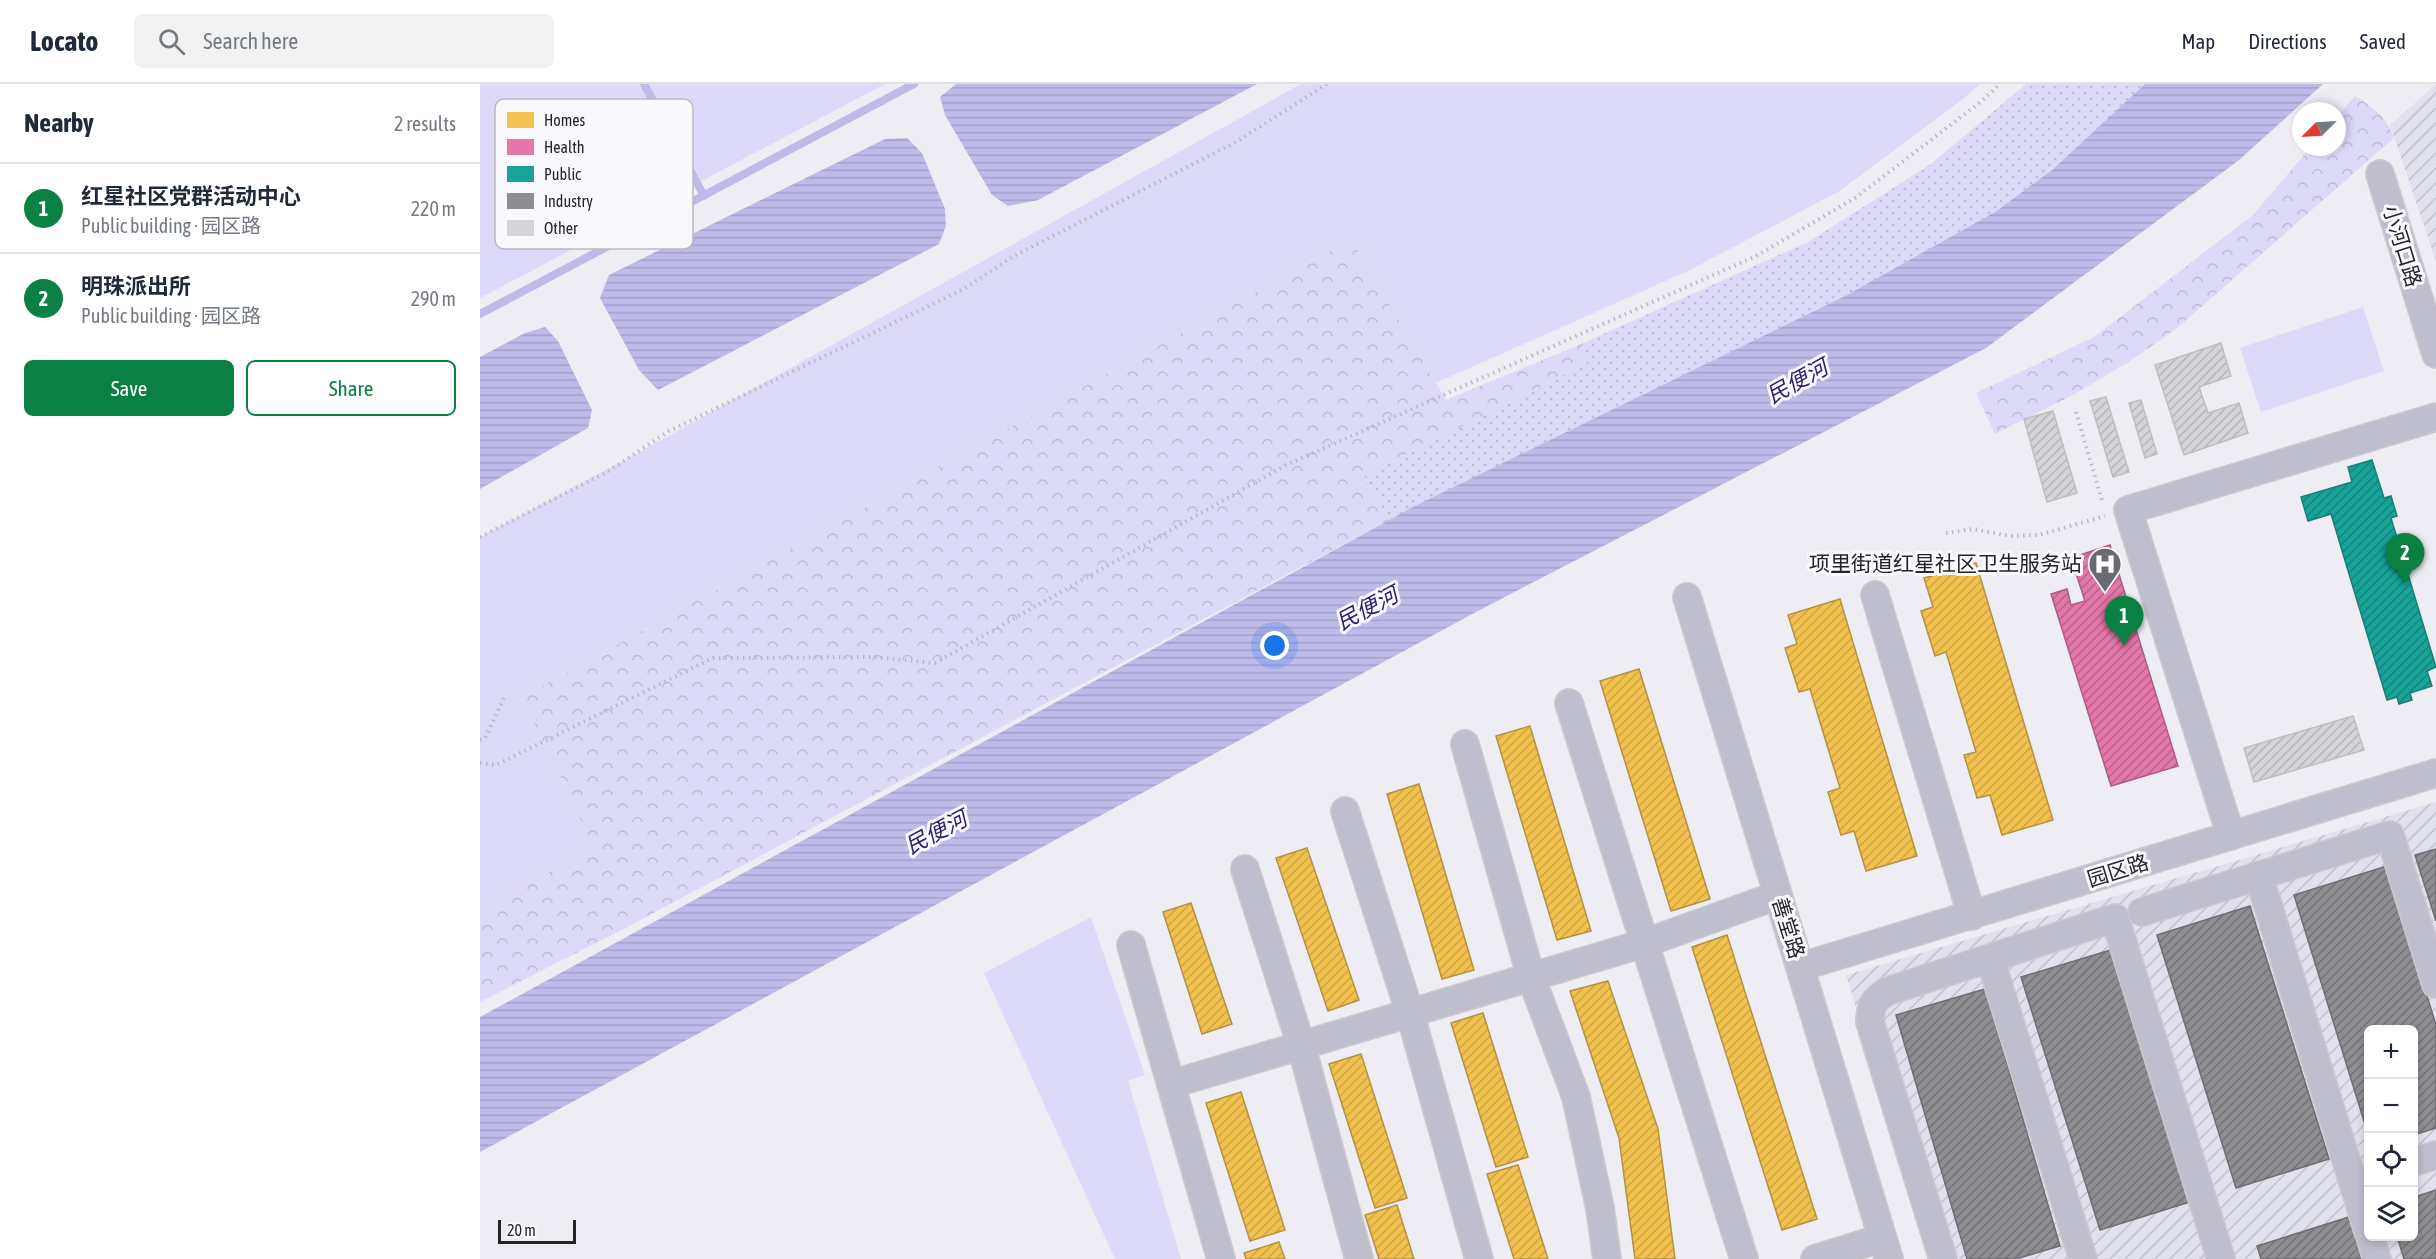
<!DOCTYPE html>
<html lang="en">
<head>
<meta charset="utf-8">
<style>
	:root { --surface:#fff; --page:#f2f2f3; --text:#1f2937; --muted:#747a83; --line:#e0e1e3; --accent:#0b8043 }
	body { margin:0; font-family:"Asap Condensed","Noto Sans SC",sans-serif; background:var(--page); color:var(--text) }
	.controls { position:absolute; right:18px; bottom:18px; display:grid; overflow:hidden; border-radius:9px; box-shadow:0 3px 9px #0003 }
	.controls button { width:54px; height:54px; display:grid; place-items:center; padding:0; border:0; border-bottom:2px solid var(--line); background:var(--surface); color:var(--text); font:30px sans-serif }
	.compass { position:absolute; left:1812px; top:18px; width:54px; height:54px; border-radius:50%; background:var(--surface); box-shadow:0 3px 9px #0003; rotate:246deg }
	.scale { position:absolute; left:18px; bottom:15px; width:78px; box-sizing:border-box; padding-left:6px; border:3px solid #252429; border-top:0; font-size:16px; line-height:21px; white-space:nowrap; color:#252429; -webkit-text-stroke:4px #f9f8fd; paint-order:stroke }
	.you { position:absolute; left:795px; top:562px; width:21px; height:21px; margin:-15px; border:4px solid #fff; border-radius:50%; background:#1a73e8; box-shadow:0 0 0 9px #1a73e833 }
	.badge { display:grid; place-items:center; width:39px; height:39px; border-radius:50%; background:var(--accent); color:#fff; font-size:20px; font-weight:700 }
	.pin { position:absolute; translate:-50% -50px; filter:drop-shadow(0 2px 3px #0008) }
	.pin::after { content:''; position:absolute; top:32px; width:21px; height:18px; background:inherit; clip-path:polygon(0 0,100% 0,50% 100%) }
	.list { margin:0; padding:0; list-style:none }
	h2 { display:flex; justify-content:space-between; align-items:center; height:78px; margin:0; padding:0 24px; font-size:26px }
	h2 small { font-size:20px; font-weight:400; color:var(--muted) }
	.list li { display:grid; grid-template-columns:39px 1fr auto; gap:18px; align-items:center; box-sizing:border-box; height:90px; padding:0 24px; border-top:2px solid var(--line) }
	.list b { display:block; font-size:22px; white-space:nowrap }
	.list p { margin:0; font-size:20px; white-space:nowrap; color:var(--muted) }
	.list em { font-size:20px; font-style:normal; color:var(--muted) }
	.actions { display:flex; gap:12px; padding:18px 24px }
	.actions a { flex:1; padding:14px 0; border:2px solid var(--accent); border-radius:9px; text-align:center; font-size:21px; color:var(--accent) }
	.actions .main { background:var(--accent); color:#fff }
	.icon { flex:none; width:33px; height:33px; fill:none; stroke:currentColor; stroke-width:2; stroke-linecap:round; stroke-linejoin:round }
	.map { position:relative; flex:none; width:1956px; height:1175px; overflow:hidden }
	header { display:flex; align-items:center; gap:36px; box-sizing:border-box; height:84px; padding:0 30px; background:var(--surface); border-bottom:2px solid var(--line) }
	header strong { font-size:28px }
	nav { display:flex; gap:33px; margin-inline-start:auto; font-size:21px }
	.search { width:420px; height:54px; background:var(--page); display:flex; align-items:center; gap:15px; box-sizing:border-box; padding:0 21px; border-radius:9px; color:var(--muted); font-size:22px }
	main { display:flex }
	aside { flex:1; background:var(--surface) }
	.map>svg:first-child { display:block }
</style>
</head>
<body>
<header>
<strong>Locato</strong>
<div class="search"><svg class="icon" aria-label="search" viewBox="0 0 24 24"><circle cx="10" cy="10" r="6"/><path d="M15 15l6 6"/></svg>Search here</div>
<nav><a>Map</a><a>Directions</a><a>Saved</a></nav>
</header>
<main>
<aside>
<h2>Nearby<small>2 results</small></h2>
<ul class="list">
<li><span class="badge">1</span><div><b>红星社区党群活动中心</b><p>Public building · 园区路</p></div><em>220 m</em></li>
<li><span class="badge">2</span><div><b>明珠派出所</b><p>Public building · 园区路</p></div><em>290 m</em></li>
</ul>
<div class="actions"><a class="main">Save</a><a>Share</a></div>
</aside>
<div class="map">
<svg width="1956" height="1175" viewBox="0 0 1956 1175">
	<defs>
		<pattern id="industrial-furrows" width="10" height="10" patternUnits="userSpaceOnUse" patternTransform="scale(1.5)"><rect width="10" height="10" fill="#e1e1ed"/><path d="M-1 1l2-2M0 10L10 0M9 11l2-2" fill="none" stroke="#c1c1cb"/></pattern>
		<pattern id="grass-dots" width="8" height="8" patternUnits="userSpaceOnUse" patternTransform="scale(1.5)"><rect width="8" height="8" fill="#dcdaf8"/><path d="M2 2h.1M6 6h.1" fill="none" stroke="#bdbbd5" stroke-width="1.8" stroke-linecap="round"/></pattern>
		<pattern id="forest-crowns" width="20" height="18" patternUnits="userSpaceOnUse" patternTransform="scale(1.5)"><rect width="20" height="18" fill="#dcdaf8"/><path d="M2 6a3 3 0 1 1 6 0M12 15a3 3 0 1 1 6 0" fill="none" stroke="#bdbbd5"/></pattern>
		<pattern id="water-rules" width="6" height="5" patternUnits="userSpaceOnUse" patternTransform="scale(1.5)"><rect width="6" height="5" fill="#bebbea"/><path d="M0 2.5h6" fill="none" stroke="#a3a1c9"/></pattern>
		<pattern id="homes-hatch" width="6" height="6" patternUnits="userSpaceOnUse" patternTransform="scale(1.5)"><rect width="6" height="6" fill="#f2c14e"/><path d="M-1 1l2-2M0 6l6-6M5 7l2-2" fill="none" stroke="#cfa644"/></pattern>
		<pattern id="health-hatch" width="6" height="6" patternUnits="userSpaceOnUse" patternTransform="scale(1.5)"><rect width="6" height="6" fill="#e377a8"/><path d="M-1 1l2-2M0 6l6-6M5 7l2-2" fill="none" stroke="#b86189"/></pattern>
		<pattern id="public-hatch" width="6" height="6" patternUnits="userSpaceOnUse" patternTransform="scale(1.5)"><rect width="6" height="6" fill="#17a398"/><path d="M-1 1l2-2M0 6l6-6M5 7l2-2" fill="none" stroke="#15857c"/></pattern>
		<pattern id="industry-hatch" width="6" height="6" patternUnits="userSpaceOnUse" patternTransform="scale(1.5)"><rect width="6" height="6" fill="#8d8d92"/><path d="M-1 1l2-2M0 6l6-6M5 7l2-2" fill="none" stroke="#737377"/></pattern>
		<pattern id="building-hatch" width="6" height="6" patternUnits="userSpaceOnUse" patternTransform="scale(1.5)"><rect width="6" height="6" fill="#d4d4d9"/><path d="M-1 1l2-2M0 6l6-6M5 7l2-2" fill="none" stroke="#b6b6ba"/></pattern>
	</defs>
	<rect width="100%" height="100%" fill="#ededf3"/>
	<path fill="url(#industrial-furrows)" fill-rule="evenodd" d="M1956,0V177L1910,41Z
		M1956,718V1175H1454L1366,891ZM1888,946H1934V1152H1888Z"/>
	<path fill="url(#grass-dots)" d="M1546,0H1665L1572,86L1515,128L1367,211L909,436L884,392L1107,279L1101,260L1328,158L1451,80Z"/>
	<path fill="url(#forest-crowns)" d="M1875,12C1892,22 1908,34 1914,54L1696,245L1647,279L1591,312L1515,350L1496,309L1614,253L1773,131L1831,63H1857V33Z
		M871,155L966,316L1101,260L1107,279L884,392L909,436L151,841L0,918V825L114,764L42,613Z"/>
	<path fill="#dcdaf8" d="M0,0H405L0,214Z
		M821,0H1500L1483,15L1358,108L1208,187L956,299L871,155L42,613L114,764L0,825V453L154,371Z
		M1883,223L1904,287L1781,328L1760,264Z
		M611,833L665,991L648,997L701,1175H635L504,889Z"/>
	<path fill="url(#water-rules)" d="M476,0H777L558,116L528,122L512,111L465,31L460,13Z
		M1665,0H1843L1759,76L1506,264L994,529L0,1068V933L933,423L1367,211L1515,128L1572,86Z
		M427,54L442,69L465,125L466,142L459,160L178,306L159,286L120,214L129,191L405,55Z
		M65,243L78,257L112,326L108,344L0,405V273L45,249Z"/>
	<path fill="url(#homes-hatch)" stroke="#b49243" stroke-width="1.5" d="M1496,479L1573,736L1522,751L1510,711L1497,714L1484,671L1496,668L1466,568L1455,572L1441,527L1453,523L1444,494Z
		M1360,515L1437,772L1386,787L1374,747L1361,751L1348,708L1360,704L1330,605L1319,608L1305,564L1317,560L1308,531Z
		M1159,585L1230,815L1191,827L1120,597Z
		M1050,642L1111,847L1077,856L1016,652Z
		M939,700L994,886L962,895L907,710Z
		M827,764L879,916L848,927L796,774Z
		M711,819L752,940L722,950L683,828Z
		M1247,851L1337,1135L1302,1146L1212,863Z
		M1128,897L1178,1045L1195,1175H1155L1139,1054L1090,907Z
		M1003,929L1048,1073L1016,1083L971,939Z
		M881,970L927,1114L895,1124L849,980Z
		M761,1008L805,1146L770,1157L726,1019Z
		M1038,1081L1068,1175H1034L1007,1090Z
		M917,1121L934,1175H899L885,1131Z
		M799,1158L805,1175H766L764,1169Z"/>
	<path fill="url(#health-hatch)" stroke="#aa5e82" stroke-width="1.5" d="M1630,461L1698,682L1631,702L1571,510L1587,505L1591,521L1605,517L1591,474Z"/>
	<path fill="url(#public-hatch)" stroke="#1b7d77" stroke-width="1.5" d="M1892,376L1904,414L1911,412L1917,432L1911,434L1956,583L1947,587L1952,602L1930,609L1932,616L1919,620L1917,613L1907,616L1851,430L1828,437L1821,413L1872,398L1868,383Z"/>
	<path fill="url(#industry-hatch)" stroke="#6e6e72" stroke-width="1.5" d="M1956,765V837L1935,771Z
		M1907,782L1956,941V1044L1934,1051V946H1888V1050L1814,811Z
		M1770,822L1849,1075L1756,1104L1677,851Z
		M1634,865L1713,1117L1620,1146L1541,893Z
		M1505,905L1580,1162L1536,1175H1487L1416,931Z
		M1956,1106V1175H1924L1917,1152H1934V1113Z
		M1869,1133L1883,1175H1781L1777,1162Z"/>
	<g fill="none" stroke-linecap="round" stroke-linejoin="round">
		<path stroke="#bebbea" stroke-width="8" d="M164,0L224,112
			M0,230L434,0"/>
	</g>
	<path fill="url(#building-hatch)" stroke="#bebec2" stroke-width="1.5" d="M1741,259L1751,292L1719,303L1728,329L1759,319L1768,349L1704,371L1675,281Z
		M1626,313L1649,388L1633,393L1610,317Z
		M1661,316L1677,370L1665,374L1649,319Z
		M1573,327L1597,409L1567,418L1544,335Z
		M1873,632L1884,666L1774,698L1764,664Z"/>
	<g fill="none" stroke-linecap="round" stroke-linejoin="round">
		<g stroke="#cacace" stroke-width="30">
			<path id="minor" d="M1900,90L1956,270
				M1395,511L1492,832
				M1207,513L1409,1175
				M1089,619L1264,1175
				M985,660L1051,893L1096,1013L1120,1124L1127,1175
				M865,727L930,929L999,1175
				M1751,752L1648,426L1956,333
				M765,785L821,961L879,1175
				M1779,792L1888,1147
				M1662,828L1910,751L1956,900
				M651,861L741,1175
				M1510,874L1603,1175
				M1320,883L1956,689
				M692,1000L1165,859L1298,811
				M1934,1078L1956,1071
				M1890,1152L1897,1175
				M1335,1175L1402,1154
				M1463,1175L1390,938C1390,921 1394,915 1408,907L1635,834L1741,1175"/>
		</g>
		<path stroke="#b9b9c3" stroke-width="4" stroke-dasharray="1.5 4.5" stroke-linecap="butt" d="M1596,328L1623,420
			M1466,449L1493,445L1530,452L1559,451L1625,432
			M0,453L127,388L189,347L484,205L532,173L756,58L847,0
			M0,656L5,654L24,614
			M0,679L16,681L233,574L393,573L455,579L806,381L1276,172L1375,114L1498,20L1520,0"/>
		<use href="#minor" stroke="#bfbecd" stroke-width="27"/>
	</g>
	<defs>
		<g id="hospital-pin" transform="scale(1.725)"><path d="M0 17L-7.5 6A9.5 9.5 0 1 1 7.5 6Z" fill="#6b6a70" stroke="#f9f8fd"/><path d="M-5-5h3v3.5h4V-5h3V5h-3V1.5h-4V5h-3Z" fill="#fff"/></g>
	</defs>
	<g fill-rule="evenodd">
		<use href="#hospital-pin" x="1625" y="480"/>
	</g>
	<g text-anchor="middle" stroke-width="6" stroke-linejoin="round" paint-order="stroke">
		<g font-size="21" fill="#252429" stroke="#f9f8fd">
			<text transform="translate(1922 162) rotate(73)" y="7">小河口路</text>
			<text transform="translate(1638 787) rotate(-17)" y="7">园区路</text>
			<text transform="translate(1308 844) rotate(73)" y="7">善堂路</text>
		</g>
		<g font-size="21" fill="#252429" stroke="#f9f8fd" text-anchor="end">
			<text x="1602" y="487">项里街道红星社区卫生服务站</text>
		</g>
		<g font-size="22" font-style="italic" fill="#302069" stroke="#f9f8fd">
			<text transform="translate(1317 297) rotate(-29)" y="8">民便河</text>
			<text transform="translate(887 524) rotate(-28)" y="8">民便河</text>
			<text transform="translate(456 748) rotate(-28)" y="8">民便河</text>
		</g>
	</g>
	<rect x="15" y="15" width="198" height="150" rx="9" fill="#f9f8fd" stroke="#b9b8bd" stroke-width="1.5"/>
	<rect x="27" y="28" width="27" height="16" fill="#f2c14e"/>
	<rect x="27" y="55" width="27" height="16" fill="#e377a8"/>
	<rect x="27" y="82" width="27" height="16" fill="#17a398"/>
	<rect x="27" y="109" width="27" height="16" fill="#8d8d92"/>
	<rect x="27" y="136" width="27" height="16" fill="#d4d4d9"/>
	<g font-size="16" fill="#252429">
		<text x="64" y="42">Homes</text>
		<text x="64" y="69">Health</text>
		<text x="64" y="96">Public</text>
		<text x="64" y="123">Industry</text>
		<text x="64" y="150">Other</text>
	</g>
</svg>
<div class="controls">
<button>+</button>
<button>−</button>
<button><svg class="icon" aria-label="locate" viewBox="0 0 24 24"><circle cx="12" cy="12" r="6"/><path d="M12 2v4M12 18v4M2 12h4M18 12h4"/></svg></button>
<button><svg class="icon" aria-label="layers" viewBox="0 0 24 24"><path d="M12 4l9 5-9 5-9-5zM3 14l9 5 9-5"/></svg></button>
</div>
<svg class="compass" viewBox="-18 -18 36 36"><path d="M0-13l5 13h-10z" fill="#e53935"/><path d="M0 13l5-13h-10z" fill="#747a83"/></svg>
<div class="scale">20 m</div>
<div class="you"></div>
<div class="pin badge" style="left:1644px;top:562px">1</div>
<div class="pin badge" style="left:1925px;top:499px">2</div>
</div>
</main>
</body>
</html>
